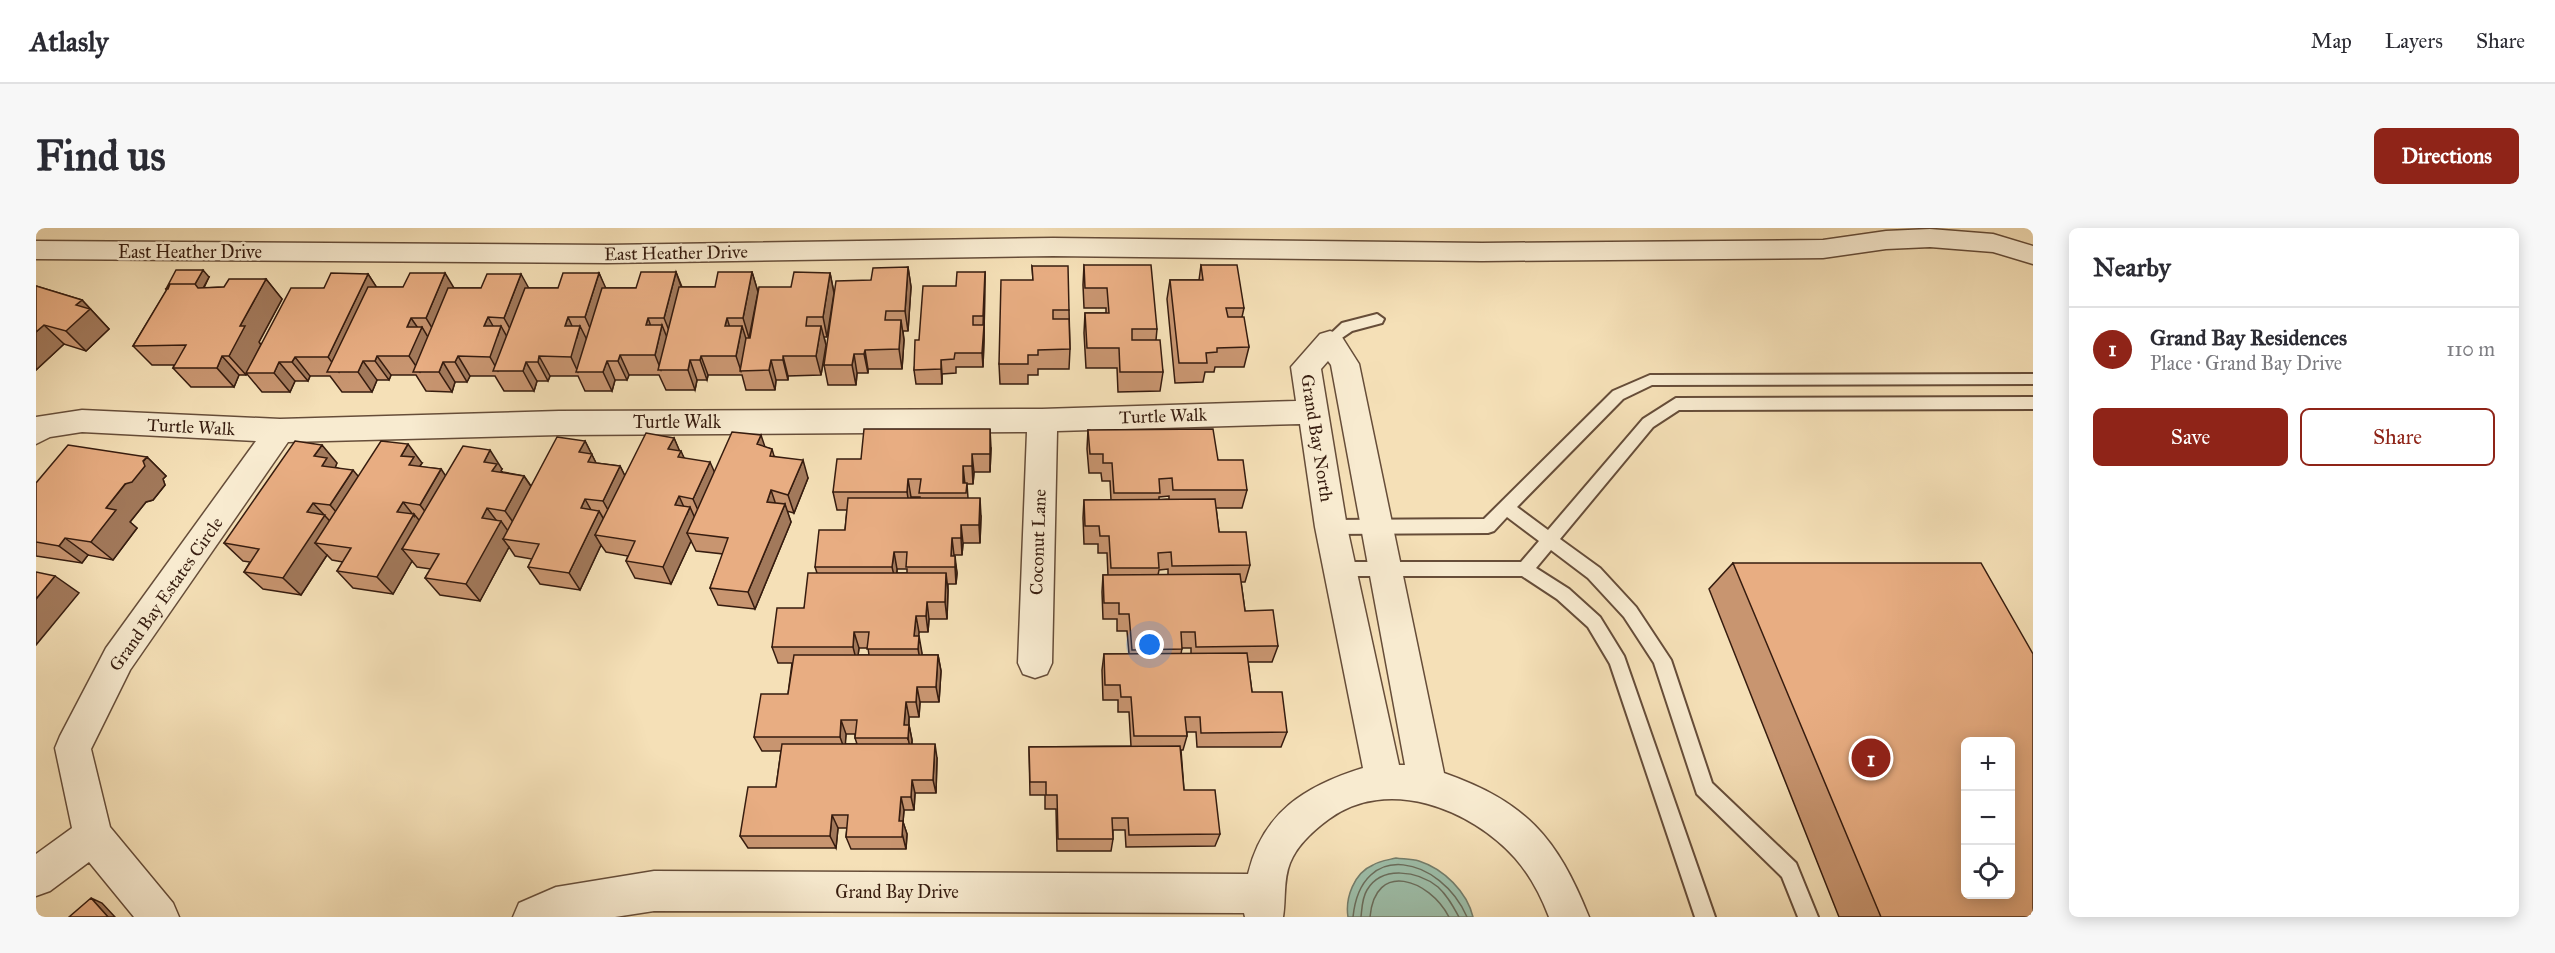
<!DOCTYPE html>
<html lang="en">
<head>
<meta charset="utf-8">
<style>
	:root { --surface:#fff; --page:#f7f7f7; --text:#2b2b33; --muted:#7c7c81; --line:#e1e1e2; --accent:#8f2418 }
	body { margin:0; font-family:"IM FELL Great Primer",serif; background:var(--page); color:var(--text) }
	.controls { position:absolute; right:18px; bottom:18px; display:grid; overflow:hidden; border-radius:9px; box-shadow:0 3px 15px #0003 }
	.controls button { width:54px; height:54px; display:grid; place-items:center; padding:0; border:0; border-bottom:2px solid var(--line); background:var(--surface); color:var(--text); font:30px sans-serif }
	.you { position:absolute; left:1114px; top:417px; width:21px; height:21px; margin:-15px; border:4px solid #fff; border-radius:50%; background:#1a73e8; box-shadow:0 0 0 9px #1a73e833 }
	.badge { display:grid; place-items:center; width:39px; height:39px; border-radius:50%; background:var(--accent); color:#fff; font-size:20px; font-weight:700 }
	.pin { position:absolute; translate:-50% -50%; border:3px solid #fff; box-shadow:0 2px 6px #0006 }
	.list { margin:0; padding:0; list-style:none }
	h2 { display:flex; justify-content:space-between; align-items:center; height:78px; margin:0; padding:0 24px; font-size:26px }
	h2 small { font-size:20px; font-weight:400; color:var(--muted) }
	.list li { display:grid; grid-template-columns:39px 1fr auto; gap:18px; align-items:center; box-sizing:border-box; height:84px; padding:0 24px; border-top:2px solid var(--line) }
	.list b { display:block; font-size:22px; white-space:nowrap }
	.list p { margin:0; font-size:20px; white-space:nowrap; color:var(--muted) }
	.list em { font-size:20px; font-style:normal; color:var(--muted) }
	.actions { display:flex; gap:12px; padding:18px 24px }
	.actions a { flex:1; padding:14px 0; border:2px solid var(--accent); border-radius:9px; text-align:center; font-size:21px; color:var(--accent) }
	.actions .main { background:var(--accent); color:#fff }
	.icon { flex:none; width:33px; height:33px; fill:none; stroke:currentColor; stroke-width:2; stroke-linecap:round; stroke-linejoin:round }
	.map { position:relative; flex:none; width:1997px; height:689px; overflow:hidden; border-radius:9px }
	header { display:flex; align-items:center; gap:36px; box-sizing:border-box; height:84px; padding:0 30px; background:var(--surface); border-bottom:2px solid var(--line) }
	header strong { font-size:28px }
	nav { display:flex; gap:33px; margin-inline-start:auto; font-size:21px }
	.intro { display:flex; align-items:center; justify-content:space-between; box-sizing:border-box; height:144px; padding:0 36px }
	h1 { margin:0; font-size:42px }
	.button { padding:15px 27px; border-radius:9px; background:var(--accent); color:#fff; font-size:21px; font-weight:700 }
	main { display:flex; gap:36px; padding:0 36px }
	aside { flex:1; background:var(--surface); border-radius:9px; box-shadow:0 3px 15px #0003 }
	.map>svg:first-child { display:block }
</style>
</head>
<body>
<header>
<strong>Atlasly</strong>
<nav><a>Map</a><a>Layers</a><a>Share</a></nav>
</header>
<div class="intro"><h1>Find us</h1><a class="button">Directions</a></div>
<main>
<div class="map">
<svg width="1997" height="689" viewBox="0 0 1997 689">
	<rect width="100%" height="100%" fill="#f5e0b7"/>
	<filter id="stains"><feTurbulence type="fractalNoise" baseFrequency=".00333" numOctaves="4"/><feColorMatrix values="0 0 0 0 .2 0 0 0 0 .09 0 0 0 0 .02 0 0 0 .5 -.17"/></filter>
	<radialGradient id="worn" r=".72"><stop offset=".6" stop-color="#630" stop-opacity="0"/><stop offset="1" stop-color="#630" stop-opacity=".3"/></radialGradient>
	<path fill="#9dbea9" stroke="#747d6b" stroke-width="1.5" d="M1360,630C1367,631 1376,631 1383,633C1408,641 1431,664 1437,689H1312C1309,670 1318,645 1337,637C1343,633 1352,632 1360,630Z"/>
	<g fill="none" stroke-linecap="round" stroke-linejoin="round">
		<path stroke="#6a6d5c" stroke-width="1.5" d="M1317,689C1325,610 1405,629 1431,689
			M1325,689C1326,680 1326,670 1331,662C1346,637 1382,643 1402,659C1411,667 1417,678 1423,689
			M1334,689C1339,632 1393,651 1413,689"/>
		<g stroke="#664d39" stroke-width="4">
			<path id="service" d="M1341,86L1348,91L1346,95L1316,103L1294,118L1287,113L1306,95Z
				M1997,146V156L1616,157L1587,171L1481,279L1512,302L1607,191L1640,170L1997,169V181L1643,182L1617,199L1524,311L1564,340L1600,379L1635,432L1676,555L1760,635L1782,689H1762L1746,649L1661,566L1618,435L1588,389L1552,350L1515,322L1500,340L1533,361L1564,389L1588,428L1679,689H1659L1574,436L1552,399L1521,371L1486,348H1303L1297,346L1295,341L1297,336L1303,334H1485L1503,313L1471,289L1458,303L1452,305L1295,306L1289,304L1287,299L1289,294L1295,292L1448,291L1577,163L1614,147Z"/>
		</g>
		<g stroke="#664d39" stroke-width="3">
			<path id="minor" d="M1894,1L1957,6L1997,18V36L1957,24L1894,19L1850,21L1787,30L1446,33L1017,28L571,35L0,31V13L571,17L1017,10L1446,15L1787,12L1850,3Z
				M1294,103L1304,106L1323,136L1408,545C1490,574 1521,609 1553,689H1513C1505,668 1494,647 1479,630C1435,581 1352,548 1293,591C1278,602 1261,617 1254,635C1247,652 1250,671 1247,689H1209L1208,685L618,683L579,689H477L483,675L520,659L618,643L1212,646C1227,584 1269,558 1327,540L1279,299L1264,196L1021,203L1016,435L1011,446L999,450L987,446L982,435L991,204L523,207L252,214L94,442L55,521L74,599L137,675L143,689H98L53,634L14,663L0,668V626L36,600L19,520L24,508L70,420L220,213L46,204L14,209L0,216V189L46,182L244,191L523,183L1006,181L1260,173L1255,139L1284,106ZM1292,133L1295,137L1369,537H1363L1311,299L1285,141Z"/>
		</g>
		<use href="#service" fill="#f8ebd0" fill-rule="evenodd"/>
		<use href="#minor" fill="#f8ebd0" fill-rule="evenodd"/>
	</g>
	<path fill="#c89570" stroke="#361c0f" stroke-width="1.5" fill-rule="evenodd" d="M1048,37L1121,101L1120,112L1127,144L1124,163L1082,164L1081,140H1050L1048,105L1049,85H1070V80H1048L1047,57Z
		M1165,37L1208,80L1206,89L1213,119L1208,139H1179L1178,144H1169L1167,154L1139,155L1131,71L1134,52H1163Z
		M996,38L1033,82L1034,121L1033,141H1002V147H992V156H964L963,136L997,52Z
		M872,39L875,59L872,103H867L868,112L866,141H832V145H821L820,157H792L788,137L835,52Z
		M640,44L646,59H679L716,44L722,64L713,110H714L755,59L794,45L798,65L791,109H788L790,117L785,147L752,148V152H740L739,162H710L706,147H672L671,152H661L659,162H630L623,147H593L591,152H579L576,163H549L542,148H514L512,153H501L498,163H468L459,148H434L431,154H419L416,164L390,163L380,147H355L353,152H341L336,164H306L294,148H274L272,153H259L254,164H226L211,146L210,147H203L198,159H155L137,140L138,137H116L97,118L131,62L130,61L173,49L168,60L188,59L230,51L246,71L223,114L225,117L288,60L332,46L340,59L418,60H522L563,45L569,60H600Z
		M949,44L948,111L947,139H920V145L906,146V156H880L878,142L883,112L920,58Z
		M0,58L46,72L73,101L50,123L28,116L0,142Z
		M1052,202L1182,232L1211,262L1206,280H1180L1183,304L1214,337L1209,354H1205L1209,383L1242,418L1236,434H1212L1216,464L1251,504L1245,519H1161L1160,504H1151V508L1147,522H1145L1148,562L1184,606L1179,618L1090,619L1089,602H1077V611L1075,623H1021L1020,581H1009V567H994L993,519L1095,518L1093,484H1082V472H1067L1066,442L1068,426H1093L1091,403H1081V391H1067L1066,364L1067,347H1072L1071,325H1062V316H1048L1047,290L1048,272H1075L1074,253H1066L1065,245H1053L1051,221ZM1133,268V271L1123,272V269ZM1132,341V347H1122L1123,342ZM1146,420H1155V426H1145Z
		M638,210L643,222L648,230L678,244L729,219L736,221L738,228L772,250L758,285L751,283L755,294L719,381L682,377L674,360L687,326L660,323L655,313L635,356L599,350L590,333L592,328L570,324L565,317L544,362L504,356L492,339L496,331L479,328L473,319L444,373L404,367L389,350L395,341L381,339L376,333L357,366L317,360L301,343L307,334L296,332L291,327L265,367L227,361L208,344L214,334L207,333L188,315L301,235L299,239L322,248L386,235L384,238L385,239L405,241L409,248L466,241L465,243L467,244L488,248L495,258L549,213L560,235L584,238L589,248Z
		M955,220L954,244H938L937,256H931L932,270L945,288L944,315H927L926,327H918L921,345L920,356H912V362L911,391H893L892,404H883L882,408L886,427H902L905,443L903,474H884L883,489H873V497L876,512V516L901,530L900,565H879L878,582H868L867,594L871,606L870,621H815L810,609L811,600H802L800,620H712L704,608L740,559L745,523H726L718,509L752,466L756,435H742L736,419L768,380L781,345L779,339L809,302L811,282H801L797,264L825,231ZM875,269H884V270H875ZM861,341H871V345H861ZM823,420H832L833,427H822ZM810,506H819V510L821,516H809Z
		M111,229L130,248L127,251L129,257L117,272L110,274L94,294L101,300L77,332L52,327L46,335L0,328V255Z
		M1697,335L1997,689H1803L1673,361Z"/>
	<path fill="#a2795b" stroke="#361c0f" stroke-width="1.5" d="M872,39L875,59L872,103L869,83Z
		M167,42L173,49L165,64L157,60Z
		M640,44L647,64L636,110L628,90Z
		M716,44L722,64L713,110L707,90Z
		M949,44L948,111L947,139L946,125Z
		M409,45L421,65L402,110L390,90Z
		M563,45L572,65L558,109L549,89Z
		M794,45L798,65L791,109L787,89Z
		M332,46L345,66L303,144L292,129Z
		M485,46L496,66L479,110L468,90Z
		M230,51L246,71L223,114L225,117L210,147L193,128L204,98Z
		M46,72L73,101L50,123L30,103L40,77Z
		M452,89L462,107L465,98L476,118L462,143L454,129L448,98Z
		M532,89L541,109L544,98L554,118L542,144L535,129L529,98Z
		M375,90L384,103L386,99L398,119L384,144L373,128L371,99Z
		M612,90L619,110L610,97Z
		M691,90L697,110L689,98Z
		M865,92L868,112L866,141L863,121Z
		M8,97L28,116L0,142V104Z
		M626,97L634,117L625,142L619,127Z
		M706,98L712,117L705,143L700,128Z
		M785,98L790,117L785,147L780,128Z
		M829,122L832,141V145L828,126Z
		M818,126L821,145L820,157L816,137Z
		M584,127L593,147L591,152L582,133Z
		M186,128L203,147L198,159L181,140Z
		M341,128L355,147L353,152L339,133Z
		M422,128L434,148L431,154L419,134Z
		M503,128L514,148L512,153L502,134Z
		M665,128L672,147L671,152L664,132Z
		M747,128L752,148V152L747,132Z
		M259,129L274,148L272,153L256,134Z
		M654,132L661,152L659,162L652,142Z
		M735,132L740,152L739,162L733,142Z
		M905,132L906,146V156L905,141Z
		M327,133L341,152L336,164L322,144Z
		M571,133L579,152L576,163L567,144Z
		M243,134L259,153L254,164L238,145Z
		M407,134L419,154L416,164L403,144Z
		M490,134L501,153L498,163L487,143Z
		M954,201L955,220L954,244Z
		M725,207L731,225L721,216Z
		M638,210L644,224L645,223L653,241L632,221Z
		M549,213L565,245L562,252L543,224Z
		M372,216L386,235L384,238L392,248L387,255L365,228Z
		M286,217L301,235L299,240L302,256L278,228Z
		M454,222L466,241L465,243L473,254L461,250L448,234Z
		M936,226L938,244L937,256L936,238Z
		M111,229L130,248L127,251L129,257L117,272L110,274L94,294L101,300L77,332L55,314L70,280Z
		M767,232L772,250L758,285L752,267Z
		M674,234L682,252L665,289L657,271Z
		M584,238L593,256L577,291L567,273Z
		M927,238L929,256L927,255Z
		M405,241L418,260L398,295L384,277Z
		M317,242L332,260L310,295L294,277Z
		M488,248L500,266L482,301L469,283Z
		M872,251L875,269L874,282L871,264Z
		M735,262L741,280L731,274Z
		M643,268L651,286L654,279L662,297L651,305L655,313L635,356L627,339L639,277Z
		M944,270L945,288L944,315L943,297Z
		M549,271L559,289L545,280Z
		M367,274L378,288V286L393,304L366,321L376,333L357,366L341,349L361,284Z
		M277,275L305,305L279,315L291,327L265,367L247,350L271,284Z
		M749,276L755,294L719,381L712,364Z
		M451,280L463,296L465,293L477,310L467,311L473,319L444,373L430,356L446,290Z
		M563,283L573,300L559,307L565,317L544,362L533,345Z
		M925,297L927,315L926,327L925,310Z
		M29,310L52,327L46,335L23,318Z
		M916,310L918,327L917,339L915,328Z
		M858,324L861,341L860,356L856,339Z
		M919,328L921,345L920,356L919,339Z
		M910,345L912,362L911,391L909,374Z
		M19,348L43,365L0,417V371Z
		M891,374L893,391L892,404L890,388Z
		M880,388L883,404L882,421L878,408Z
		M818,404L823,420L821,435L817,419Z
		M883,408L886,425L885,437L882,421Z
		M902,427L905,443L903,474L900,459Z
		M881,459L884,474L883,489L880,474Z
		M870,474L873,489L872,512L868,497Z
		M805,492L810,506L809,523L804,509Z
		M873,497L876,512L875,525L872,510Z
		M899,516L901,530L900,565L897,552Z
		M876,552L879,565L878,582L875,569Z
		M865,569L868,582L867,594L871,606L870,621L863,593Z
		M796,587L802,600L800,620L794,608Z
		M55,670L66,675L79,689H72Z"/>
	<path fill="#e8ad82" stroke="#361c0f" stroke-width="1.5" fill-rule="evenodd" d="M1048,37H1115L1121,101H1096V112H1124L1127,144H1084L1083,120H1051L1049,85H1073L1071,60H1049Z
		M1165,37H1201L1208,80H1190L1192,89H1208L1213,119L1181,120V124L1170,125L1171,135H1143L1134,52H1167Z
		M996,38H1032L1033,82H1017V91H1033L1034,121L1002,122V127H992V136H963L965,52H997Z
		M872,39L869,83H850L849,92H865L863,121L829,122L828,126H818L816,137H788L800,53L835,52L837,40Z
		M140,42H167L159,56H134L132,61H130Z
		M605,44H640L628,90H612L610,97H626L619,127H584L582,133H571L567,144H540L566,60H600Z
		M682,44H716L707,90H691L689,98H706L700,128H665L664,132H654L652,142H622L643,59H679Z
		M758,44L794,45L787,89H771L770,98H785L780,128H747V132H735L733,142L704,143L710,110H714L723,59H755Z
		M921,44H949L947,88H937V97H948L946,125H919L918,131L905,132V141L878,142L879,112H883L887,58H920Z
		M295,45L332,46L292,129H259L256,134H243L238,145H210L255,60H288Z
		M374,45H409L390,90H375L371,99H386L373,128H341L339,133H327L322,144H291L332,59H367Z
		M527,45H563L549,89H532L529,98H544L535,129L503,128L502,134H490L487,143H457L489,60H522Z
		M451,46H485L468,90L452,89L448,98H465L454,129L422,128L419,134H407L403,144H377L412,60H445Z
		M193,51H230L204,98H209L193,128H186L181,140H137L150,117L97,118L134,56H159L162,60L188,59Z
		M0,58L46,72L40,77L54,81L30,103L8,97L0,104Z
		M828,201H954V226H936V238H927V255H931L930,265H883L885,251H872L871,264H797L801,231H825Z
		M1177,201L1182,232H1207L1211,262H1137L1136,250L1123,251L1124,265H1078L1076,235H1067V226H1054L1052,202Z
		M696,204L725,207L721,216L736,221L734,228L767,232L752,267L735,262L731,274L749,276L712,364L674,360L692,310L651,305Z
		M610,205L638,210L632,221L645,223L642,229L674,234L657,271L643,268L639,277L654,279L627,339L590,333L599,313L559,307Z
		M521,209L549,213L543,224L556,226L552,234L584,238L567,273L549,271L545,280L563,283L533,345L492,339L503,316L467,311Z
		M259,213L286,217L278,228L291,230L286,238L317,242L294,277L277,275L271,284L289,287L247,350L208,344L223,321L188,315Z
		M345,213L372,216L365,228L378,229L373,237L405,241L384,277L367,274L361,284L378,286L341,349L301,343L315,320L279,315Z
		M32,217L111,229L107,233L109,238L96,254L89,256L70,280L80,282L55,314L29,310L23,318L0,314V255Z
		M427,218L454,222L448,234L461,236L456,243L488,248L469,283L451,280L446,290L465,293L430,356L389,350L403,326L366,321Z
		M812,270H944L943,297H925V310H916L915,328H919V339H870L871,324H858L856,339H779L783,302H809Z
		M1179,271L1183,304H1210L1214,337L1136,338L1135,324L1122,325L1123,340H1075L1073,308H1064L1063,298H1049L1048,272Z
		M1697,335H1945L1997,426V689H1845ZM1929,513H1974V666H1929Z
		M0,344L19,348L0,371Z
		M772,345H910L909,374H891L890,388H880L878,408H883L882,421H831L833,404H818L817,419H736L741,380H768Z
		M1204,346L1209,383L1237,382L1242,418L1160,419L1159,404H1145L1146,421L1096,422L1093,386H1083V375H1068L1067,347Z
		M1211,425L1216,464H1246L1251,504L1165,505L1164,489H1149L1151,508H1098L1095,469H1085L1084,457H1069L1068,426Z
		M758,427H902L900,459H881L880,474H870L868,497H873L872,510H819L821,492H805L804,509H718L725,466H752Z
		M746,516H899L897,552H876L875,569H865L863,593H867L866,609H810L812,587H796L794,608H704L712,559H740Z
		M1144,518L1148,562H1179L1184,606L1093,607L1092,590H1076L1077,611H1022L1021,567H1010V554H994L993,519Z
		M55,670L72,689H33Z"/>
	<g text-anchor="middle" stroke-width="5" stroke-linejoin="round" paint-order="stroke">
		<g font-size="18" fill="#361c0f" stroke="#f8ebd0">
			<text x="154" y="30">East Heather Drive</text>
			<text transform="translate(640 25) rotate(-1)" y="6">East Heather Drive</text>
			<text transform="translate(1127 188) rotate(-2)" y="6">Turtle Walk</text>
			<text x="641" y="200">Turtle Walk</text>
			<text transform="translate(155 199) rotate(3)" y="6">Turtle Walk</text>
			<text transform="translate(1281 210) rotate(81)" y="6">Grand Bay North</text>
			<text transform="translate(1002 314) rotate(-88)" y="6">Coconut Lane</text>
			<text transform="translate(130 366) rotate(-55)" y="6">Grand Bay Estates Circle</text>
			<text x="861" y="670">Grand Bay Drive</text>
		</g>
	</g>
	<rect width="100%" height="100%" filter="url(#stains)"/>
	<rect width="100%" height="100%" fill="url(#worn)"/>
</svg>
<div class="controls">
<button>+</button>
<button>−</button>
<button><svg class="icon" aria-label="locate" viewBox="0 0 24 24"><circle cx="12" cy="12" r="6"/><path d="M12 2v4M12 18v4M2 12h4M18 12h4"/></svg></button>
</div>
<div class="you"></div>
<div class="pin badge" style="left:1835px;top:530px">1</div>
</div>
<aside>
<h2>Nearby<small></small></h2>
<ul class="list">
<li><span class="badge">1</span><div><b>Grand Bay Residences</b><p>Place · Grand Bay Drive</p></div><em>110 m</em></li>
</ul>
<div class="actions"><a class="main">Save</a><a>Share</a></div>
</aside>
</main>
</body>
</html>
